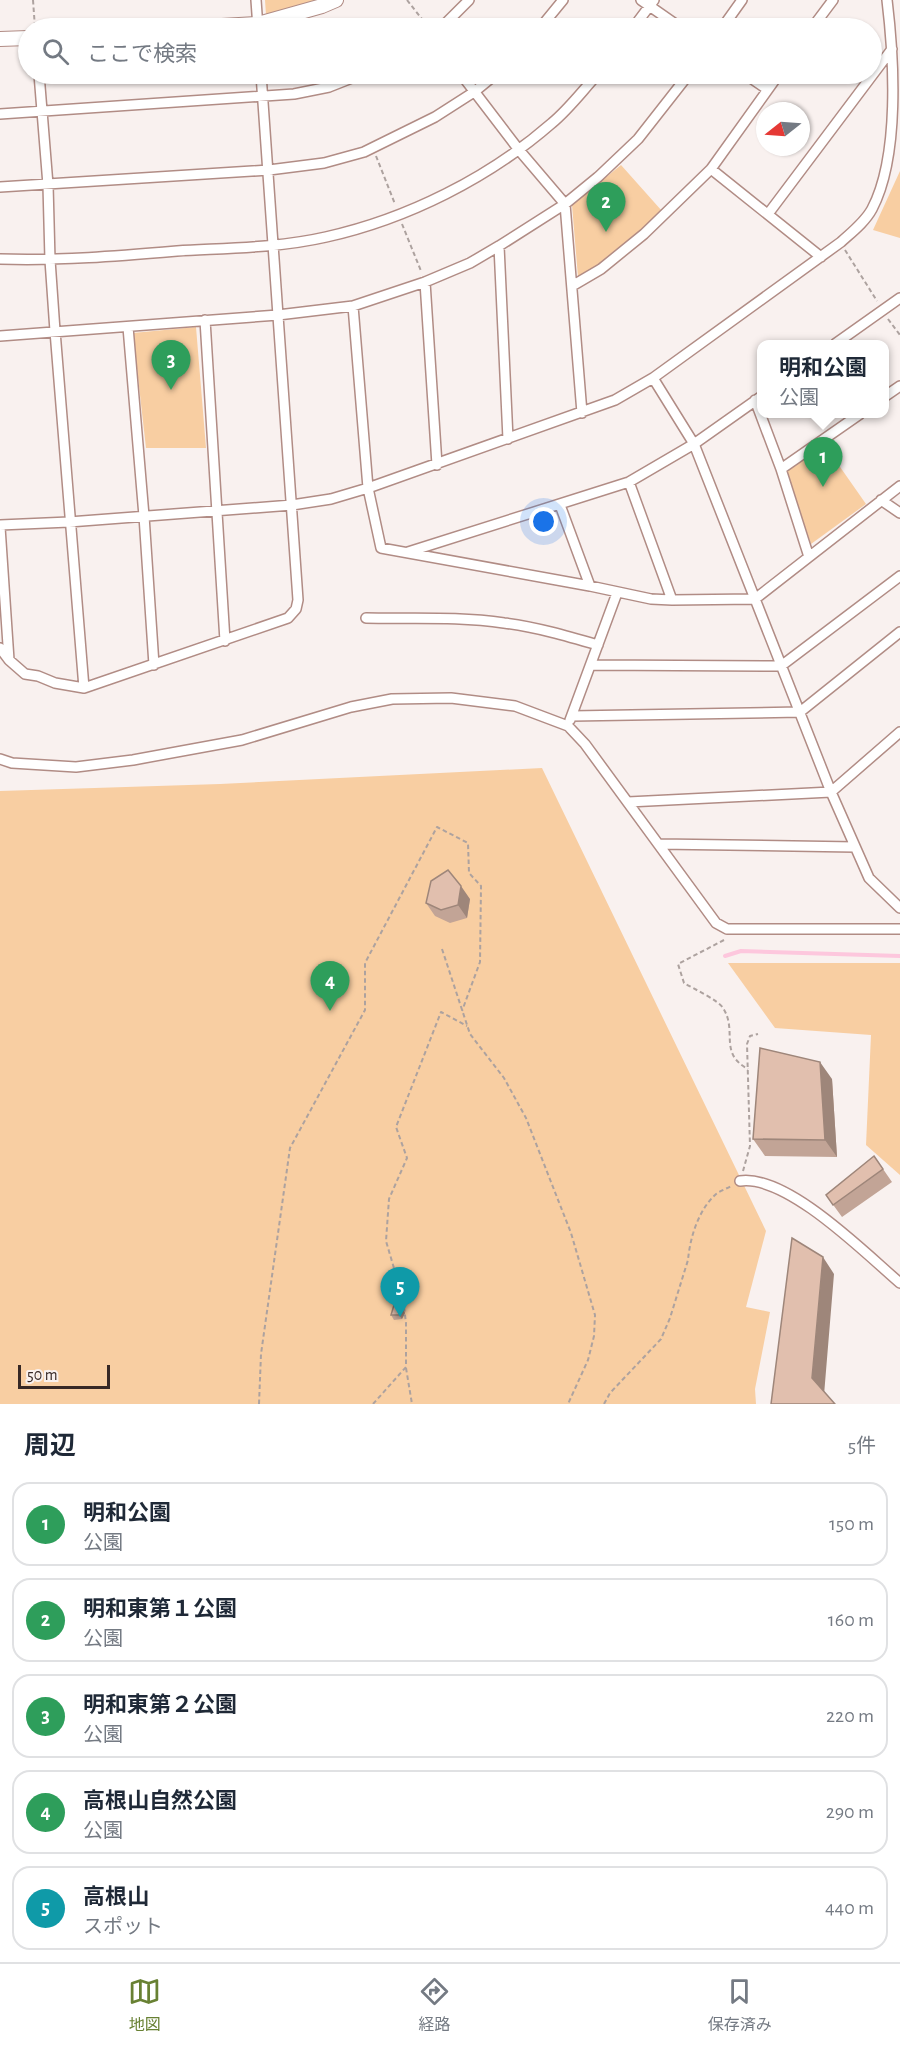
<!DOCTYPE html>
<html lang="ja">
<head>
<meta charset="utf-8">
<style>
	:root { --surface:#fff; --page:#f6f6f7; --text:#1f2937; --muted:#747a83; --line:#e0e1e3; --accent:#688133 }
	body { margin:0; font-family:"Alegreya Sans","Noto Sans JP",sans-serif; background:var(--page); color:var(--text) }
	.compass { position:absolute; left:756px; top:102px; width:54px; height:54px; border-radius:50%; background:var(--surface); box-shadow:0 2px 4px #0004; rotate:253deg }
	.scale { position:absolute; left:18px; bottom:15px; width:92px; box-sizing:border-box; padding-left:6px; border:3px solid #372825; border-top:0; font-size:16px; line-height:21px; white-space:nowrap; color:#372825; -webkit-text-stroke:4px #f9f1ef; paint-order:stroke }
	.you { position:absolute; left:544px; top:522px; width:21px; height:21px; margin:-15px; border:4px solid #fff; border-radius:50%; background:#1a73e8; box-shadow:0 0 0 9px #1a73e833 }
	.badge { display:grid; place-items:center; width:39px; height:39px; border-radius:50%; background:var(--accent); color:#fff; font-size:20px; font-weight:700 }
	.pin { position:absolute; translate:-50% -50px; filter:drop-shadow(0 2px 3px #0008) }
	.pin::after { content:''; position:absolute; top:32px; width:21px; height:18px; background:inherit; clip-path:polygon(0 0,100% 0,50% 100%) }
	.popup { position:absolute; left:757px; top:340px; width:132px; height:78px; box-sizing:border-box; display:grid; place-content:center; border-radius:12px; background:var(--surface); filter:drop-shadow(0 2px 4px #0005); font-size:20px; white-space:nowrap; color:var(--muted) }
	.popup b { font-size:22px; color:var(--text) }
	.popup::after { content:''; position:absolute; left:50%; top:100%; margin-left:-12px; border:12px solid transparent; border-top-color:var(--surface) }
	.list { margin:0; padding:0; list-style:none }
	h2 { display:flex; justify-content:space-between; align-items:center; height:78px; margin:0; padding:0 24px; font-size:26px }
	h2 small { font-size:20px; font-weight:400; color:var(--muted) }
	.list li { display:grid; grid-template-columns:39px 1fr auto; gap:18px; align-items:center; box-sizing:border-box; height:84px; margin:0 12px 12px; padding:0 12px; border:2px solid var(--line); border-radius:18px }
	.list b { display:block; font-size:22px; white-space:nowrap }
	.list p { margin:0; font-size:20px; white-space:nowrap; color:var(--muted) }
	.list em { font-size:20px; font-style:normal; color:var(--muted) }
	.icon { flex:none; width:33px; height:33px; fill:none; stroke:currentColor; stroke-width:2; stroke-linecap:round; stroke-linejoin:round }
	.map { position:relative; flex:none; width:900px; height:1404px; overflow:hidden }
	.search { position:absolute; background:var(--surface); box-shadow:0 2px 4px #0004; left:18px; right:18px; top:18px; height:66px; display:flex; align-items:center; gap:15px; box-sizing:border-box; padding:0 21px; border-radius:33px; color:var(--muted); font-size:22px }
	.sheet { height:558px; background:var(--surface) }
	nav { display:flex; justify-content:space-around; align-items:center; box-sizing:border-box; height:84px; border-top:2px solid var(--line); background:var(--surface); font-size:16px; color:var(--muted) }
	nav a { display:grid; justify-items:center; gap:3px }
	nav .on { color:var(--accent) }
	.map>svg:first-child { display:block }
</style>
</head>
<body>
<div class="map">
<svg width="900" height="1404" viewBox="0 0 900 1404">
	<rect width="100%" height="100%" fill="#f9f1ef"/>
	<path fill="#f8cea2" d="M265,0H320L266,15Z
		M621,165L662,211C635,235 610,260 578,277L572,205Z
		M900,171V238L873,230Z
		M196,327L206,448H146L133,333Z
		M824,444L866,504L811,544L785,470Z
		M542,768L766,1231L746,1307L770,1312L755,1389L756,1404H0V791L220,784Z
		M728,963H900V1175L866,1145L871,1035L775,1028Z"/>
	<g fill="none" stroke-linecap="round" stroke-linejoin="round">
		<path stroke="#fdc7dd" stroke-width="4" d="M725,956L741,951L900,956"/>
		<g stroke="#b18c85" stroke-width="12">
			<path id="street" d="M256,0L258,28
				M641,0L681,28
				M441,28L469,0
				M540,28L563,0
				M633,28L654,0
				M722,28L742,0
				M812,28L833,0
				M39,74L48,185L50,260L55,331L84,688
				M461,74L519,150L565,204L582,413
				M745,74L767,89
				M0,114L294,94L329,87L362,74
				M711,169L821,257
				M0,187L269,170L324,163L364,152L435,117L474,92L496,74
				M768,214L892,49
				M499,246L508,439
				M0,259C59,261 118,256 177,251C226,248 278,248 326,237C407,219 489,178 552,123C569,109 583,90 598,74
				M425,282L437,465
				M572,286L601,269L644,234L711,169L779,74
				M353,306L368,488L381,548L590,586L651,599L672,600L755,599L900,486
				M205,320L225,641
				M128,327L144,516L154,665
				M0,336L278,315L353,306L425,282L470,263L499,246L565,204L598,177L638,139L689,74
				M835,344L900,298
				M653,378L694,444L831,792L869,878L900,908
				M884,397L900,386
				M755,400L781,469L809,557
				M781,469L860,414
				M629,482L672,600
				M881,500L900,513
				M560,505L590,586
				M0,525L69,522L292,505L331,499L368,488L615,400L653,378L841,242C852,232 865,222 872,209C900,156 894,58 887,0
				M0,527L9,660
				M408,552L629,482L694,444L762,396
				M366,618C412,619 459,616 504,623C536,627 567,636 598,645
				M0,648L9,660L25,674L38,676L55,683L84,688L288,618L296,609L298,600L261,74
				M591,665L781,666L900,576
				M572,716L800,712L900,632
				M570,720L617,593
				M0,759L12,763L76,767L133,760L242,740L351,707L392,699L451,698L515,706L568,726L585,744L716,923L727,929H900
				M628,802L831,792L900,732
				M659,844L855,847
				M740,1181C787,1174 866,1254 900,1283"/>
		</g>
		<g stroke="#b18c85" stroke-width="16">
			<path id="secondary" d="M187,28L258,24L322,6L336,0
				M0,39L28,38"/>
		</g>
		<path stroke="#ada29f" stroke-width="2" stroke-dasharray="4.5 3" stroke-linecap="butt" d="M33,0L35,28
			M407,0L429,28
			M376,156L395,204
			M402,224L421,271
			M845,250L877,301
			M888,319L900,335
			M724,940L678,964L684,983C694,989 718,1000 723,1008C738,1031 718,1053 748,1069
			M442,949L470,1034L504,1078L526,1118L571,1233L595,1315L594,1336L588,1360L568,1404
			M743,1171L750,1146L747,1044L750,1036L758,1034
			M406,1368L412,1404
			M259,1404L261,1354L290,1148L365,1010V963L437,827L468,843L469,873L481,886L480,962L462,1011
			M373,1404L406,1367V1323L403,1299L386,1241L389,1199L407,1158L396,1127L441,1012L467,1026
			M604,1404L610,1393L661,1339L670,1318L688,1260C690,1238 698,1211 715,1195C719,1191 726,1189 731,1186"/>
		<use href="#street" stroke="#fff" stroke-width="9"/>
		<use href="#secondary" stroke="#fff" stroke-width="14"/>
	</g>
	<path fill="#c2a496" d="M470,899L467,918L450,923L435,916L426,903Z
		M832,1079L837,1157L765,1156L753,1139Z
		M874,1156L892,1182L842,1217L826,1195Z
		M402,1308L405,1313L402,1319L394,1320L391,1315Z"/>
	<path fill="#9e867a" d="M461,886L470,899L467,918L458,905Z
		M820,1062L832,1079L837,1157L825,1140Z
		M823,1257L834,1274L824,1395L812,1378Z
		M402,1308L405,1313L402,1319L399,1315Z"/>
	<path fill="#e1bfae" stroke="#9e867a" stroke-width="1.5" d="M448,870L461,886L458,905L441,910L426,903L431,881Z
		M760,1048L820,1062L825,1140L753,1139Z
		M874,1156L883,1169L833,1205L826,1195Z
		M792,1238L823,1257L812,1378L835,1404H771Z
		M394,1305L402,1308L399,1315H391Z"/>
</svg>
<svg class="compass" viewBox="-18 -18 36 36"><path d="M0-13l5 13h-10z" fill="#e53935"/><path d="M0 13l5-13h-10z" fill="#747a83"/></svg>
<div class="scale">50 m</div>
<div class="you"></div>
<div class="pin badge" style="left:823px;top:487px;background:#2e9e5b">1</div>
<div class="popup"><b>明和公園</b>公園</div>
<div class="pin badge" style="left:606px;top:232px;background:#2e9e5b">2</div>
<div class="pin badge" style="left:171px;top:390px;background:#2e9e5b">3</div>
<div class="pin badge" style="left:330px;top:1011px;background:#2e9e5b">4</div>
<div class="pin badge" style="left:400px;top:1317px;background:#0f9aa8">5</div>
<div class="search"><svg class="icon" aria-label="search" viewBox="0 0 24 24"><circle cx="10" cy="10" r="6"/><path d="M15 15l6 6"/></svg>ここで検索</div>
</div>
<section class="sheet">
<h2>周辺<small>5件</small></h2>
<ul class="list">
<li><span class="badge" style="background:#2e9e5b">1</span><div><b>明和公園</b><p>公園</p></div><em>150 m</em></li>
<li><span class="badge" style="background:#2e9e5b">2</span><div><b>明和東第１公園</b><p>公園</p></div><em>160 m</em></li>
<li><span class="badge" style="background:#2e9e5b">3</span><div><b>明和東第２公園</b><p>公園</p></div><em>220 m</em></li>
<li><span class="badge" style="background:#2e9e5b">4</span><div><b>高根山自然公園</b><p>公園</p></div><em>290 m</em></li>
<li><span class="badge" style="background:#0f9aa8">5</span><div><b>高根山</b><p>スポット</p></div><em>440 m</em></li>
</ul>
</section>
<nav>
<a class="on"><svg class="icon" aria-label="map" viewBox="0 0 24 24"><path d="M3 6l6-2 6 2 6-2v14l-6 2-6-2-6 2zM9 4v14M15 6v14"/></svg>地図</a>
<a><svg class="icon" aria-label="directions" viewBox="0 0 24 24"><path d="M12 3l9 9-9 9-9-9zM9 14v-3h6M13 9l2 2-2 2"/></svg>経路</a>
<a><svg class="icon" aria-label="saved" viewBox="0 0 24 24"><path d="M7 4h10v16l-5-4-5 4z"/></svg>保存済み</a>
</nav>
</body>
</html>
